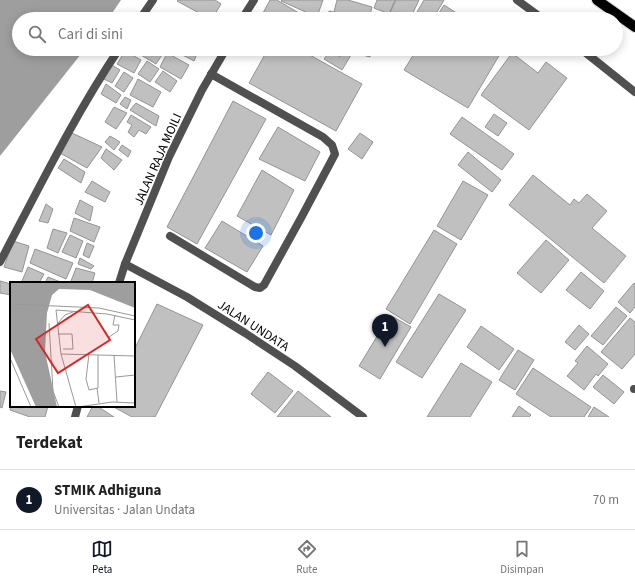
<!DOCTYPE html>
<html lang="id">
<head>
<meta charset="utf-8">
<style>
	:root { --surface:#fff; --page:#f2f2f2; --text:#222; --muted:#767676; --line:#e0e0e0; --accent:#111827 }
	body { margin:0; font-family:"Source Sans 3",sans-serif; background:var(--page); color:var(--text) }
	.you { position:absolute; left:256px; top:233px; width:14px; height:14px; margin:-10px; border:3px solid #fff; border-radius:50%; background:#1a73e8; box-shadow:0 0 0 6px #1a73e833 }
	.badge { display:grid; place-items:center; width:26px; height:26px; border-radius:50%; background:var(--accent); color:#fff; font-size:13px; font-weight:700 }
	.pin { position:absolute; translate:-50% -33px; filter:drop-shadow(0 1px 2px #0008) }
	.pin::after { content:''; position:absolute; top:21px; width:14px; height:12px; background:inherit; clip-path:polygon(0 0,100% 0,50% 100%) }
	.list { margin:0; padding:0; list-style:none }
	h2 { display:flex; justify-content:space-between; align-items:center; height:52px; margin:0; padding:0 16px; font-size:17px }
	h2 small { font-size:13px; font-weight:400; color:var(--muted) }
	.list li { display:grid; grid-template-columns:26px 1fr auto; gap:12px; align-items:center; box-sizing:border-box; height:60px; padding:0 16px; border-top:1px solid var(--line) }
	.list b { display:block; font-size:15px; white-space:nowrap }
	.list p { margin:0; font-size:13px; white-space:nowrap; color:var(--muted) }
	.list em { font-size:13px; font-style:normal; color:var(--muted) }
	.icon { flex:none; width:22px; height:22px; fill:none; stroke:currentColor; stroke-width:2; stroke-linecap:round; stroke-linejoin:round }
	.map { position:relative; flex:none; width:635px; height:417px; overflow:hidden }
	.search { position:absolute; background:var(--surface); box-shadow:0 2px 10px #0003; left:12px; right:12px; top:12px; height:44px; display:flex; align-items:center; gap:10px; box-sizing:border-box; padding:0 14px; border-radius:22px; color:var(--muted); font-size:15px }
	.sheet { height:112px; background:var(--surface) }
	nav { display:flex; justify-content:space-around; align-items:center; box-sizing:border-box; height:56px; border-top:1px solid var(--line); background:var(--surface); font-size:11px; color:var(--muted) }
	nav a { display:grid; justify-items:center; gap:2px }
	nav .on { color:var(--accent) }
	.map>svg:first-child { display:block }
</style>
</head>
<body>
<div class="map">
<svg width="635" height="417" viewBox="0 0 635 417">
	<rect width="100%" height="100%" fill="#fff"/>
	<path fill="#9e9e9e" d="M0,0H121L108,19H19V49H85L0,156Z"/>
	<path fill="#c0c0c0" stroke="#949494" d="M178,0H215L221,4L212,19H210L177,1Z
		M270,0H277L309,19H273L263,13Z
		M282,0H323L317,17L281,1Z
		M337,0H348L372,7L369,19H360L334,12Z
		M377,0H395L389,14L374,8Z
		M396,0H419L410,19H393L388,17Z
		M424,0H444L433,19H413Z
		M444,5L466,19H435Z
		M329,11L351,16L350,19H327Z
		M131,49H159L164,52L156,64Z
		M171,49H199L194,61Z
		M268,49H299L362,84L336,131L249,83Z
		M309,49H325L321,56Z
		M347,49H372L370,57L347,51Z
		M417,49H503L468,108L404,70Z
		M125,51L141,60L134,73L117,64Z
		M330,51L340,57L344,51L351,55L342,70L324,59Z
		M167,53L189,65L181,79L160,67Z
		M512,53L538,73L546,62L567,78L529,130L481,95Z
		M147,61L159,69L150,82L138,74Z
		M110,64L120,70L112,83L102,78Z
		M163,71L177,81L170,92L155,82Z
		M124,72L133,78L124,92L115,86Z
		M138,79L161,92L153,107L130,95Z
		M106,84L121,95L116,103L101,94Z
		M125,97L131,100L127,109L120,104Z
		M233,101L266,119L197,244L167,227Z
		M136,103L159,116L156,126L130,110Z
		M114,107L127,113L116,129L105,122Z
		M494,114L507,123L498,136L485,127Z
		M131,115L151,127L146,134L139,130L134,137L128,132L132,125L127,122Z
		M462,117L514,154L502,170L450,134Z
		M278,127L320,152L305,181L259,159Z
		M72,133L102,147L87,168L60,153Z
		M360,133L373,142L362,159L348,149Z
		M110,136L120,142L114,150L105,142Z
		M122,145L131,151L128,157L119,150Z
		M106,149L122,160L114,170L101,158Z
		M468,152L501,180L492,192L458,165Z
		M64,159L85,172L81,183L58,168Z
		M262,170L294,190L271,235L237,216Z
		M533,175L570,205L574,199L579,203L587,194L607,211L592,228L626,256L604,283L509,205Z
		M92,181L110,192L105,202L85,192Z
		M463,181L488,195L461,240L437,226Z
		M80,200L93,207L90,221L75,213Z
		M46,204L53,209L48,223L39,221Z
		M74,218L100,227L94,242L70,231Z
		M222,221L263,246L247,272L205,248Z
		M53,229L67,233L58,253L47,248Z
		M434,230L457,244L410,324L386,309Z
		M70,235L83,241L76,258L62,252Z
		M546,240L569,260L541,293L517,273Z
		M13,241L29,246L22,272L4,267Z
		M87,243L94,246L89,258L83,255Z
		M35,249L73,263L66,279L30,263Z
		M80,258L94,266L91,269L78,264Z
		M28,267L44,274L39,283H25L22,281Z
		M76,268L95,273L92,283H75L71,281Z
		M581,272L604,291L590,309L566,290Z
		M48,277L63,283H45Z
		M0,281L11,284V295L0,293Z
		M634,283L635,284V307L630,313L618,302Z
		M439,294L466,310L422,378L396,362Z
		M157,304L203,325L155,417H132L112,406H134V350Z
		M616,307L627,316L603,345L591,336Z
		M390,315L411,327L380,379L359,366Z
		M630,318L635,322V354L622,369L601,352Z
		M579,325L589,334L575,350L565,342Z
		M481,326L514,349L499,370L467,347Z
		M587,346L608,364L598,376L596,374L584,390L567,376L578,363L575,361Z
		M518,350L534,360L515,390L499,380Z
		M461,363L492,382L470,417H427Z
		M533,368L591,407L584,417H551L516,394Z
		M268,372L293,391L275,413L251,394Z
		M603,375L624,392L614,404L593,387Z
		M0,391L6,392L2,408L0,407Z
		M298,391L331,417H277Z
		M11,406H48L45,417H30L10,410Z
		M93,406H97L114,417H87Z
		M519,406L531,415L529,417H512Z
		M594,407L609,417H588Z"/>
	<g fill="none" stroke-linecap="round" stroke-linejoin="round">
		<g stroke="#dbdbdb" stroke-width="12">
			<path id="primary" d="M597,0L635,27"/>
		</g>
		<path stroke="#505050" stroke-width="8" d="M170,236L255,287L260,288L264,285L301,218L335,154L332,145L323,137L211,74
			M634,389H635"/>
		<path stroke="#505050" stroke-width="8" d="M140,19L153,0
			M0,262C38,190 74,116 119,49
			M125,264L187,297L245,333L295,366L363,417"/>
		<path stroke="#505050" stroke-width="8" d="M517,0L543,19
			M242,19L254,0
			M581,49L635,92
			M119,283L125,264L169,157L202,90L226,49
			M75,417L78,406"/>
		<use href="#primary" stroke="#000" stroke-width="10"/>
	</g>
	<g text-anchor="middle" stroke-width="3" stroke-linejoin="round" paint-order="stroke">
		<g font-size="13" fill="#000" stroke="#fff">
			<text transform="translate(157 159) rotate(-66)" y="5">JALAN RAJA MOILI</text>
			<text transform="translate(254 325) rotate(33)" y="5">JALAN UNDATA</text>
		</g>
	</g>
	<g transform="translate(10 282)">
		<rect width="125" height="125" fill="#fff"/>
		<path d="M0,0H125V26L80,8L49,7L42,13L37,31L35,70L47,125H26L0,67Z" fill="#9e9e9e"/>
		<path fill="none" stroke="#999" stroke-width="1" d="M0,22L89,26L125,34M39,41L43,109L49,125M48,41L55,33L63,30M48,52H62L63,67H53M99,55L108,49L109,43H103L105,33M51,72L125,74M79,72L76,97L79,108L88,106V73M104,73L107,120M0,76L21,125M106,95L125,93M87,106L89,121M66,125L51,72L46,28L97,32L125,38M68,125L102,120L125,121"/>
		<path fill="#d62828" fill-opacity="0.15" stroke="#d62828" stroke-width="2" d="M78,23L100,58L48,91L26,57Z"/>
		<rect width="125" height="125" fill="none" stroke="#000" stroke-width="2"/>
	</g>
</svg>
<div class="you"></div>
<div class="pin badge" style="left:385px;top:347px">1</div>
<div class="search"><svg class="icon" aria-label="search" viewBox="0 0 24 24"><circle cx="10" cy="10" r="6"/><path d="M15 15l6 6"/></svg>Cari di sini</div>
</div>
<section class="sheet">
<h2>Terdekat<small></small></h2>
<ul class="list">
<li><span class="badge">1</span><div><b>STMIK Adhiguna</b><p>Universitas · Jalan Undata</p></div><em>70 m</em></li>
</ul>
</section>
<nav>
<a class="on"><svg class="icon" aria-label="map" viewBox="0 0 24 24"><path d="M3 6l6-2 6 2 6-2v14l-6 2-6-2-6 2zM9 4v14M15 6v14"/></svg>Peta</a>
<a><svg class="icon" aria-label="directions" viewBox="0 0 24 24"><path d="M12 3l9 9-9 9-9-9zM9 14v-3h6M13 9l2 2-2 2"/></svg>Rute</a>
<a><svg class="icon" aria-label="saved" viewBox="0 0 24 24"><path d="M7 4h10v16l-5-4-5 4z"/></svg>Disimpan</a>
</nav>
</body>
</html>
